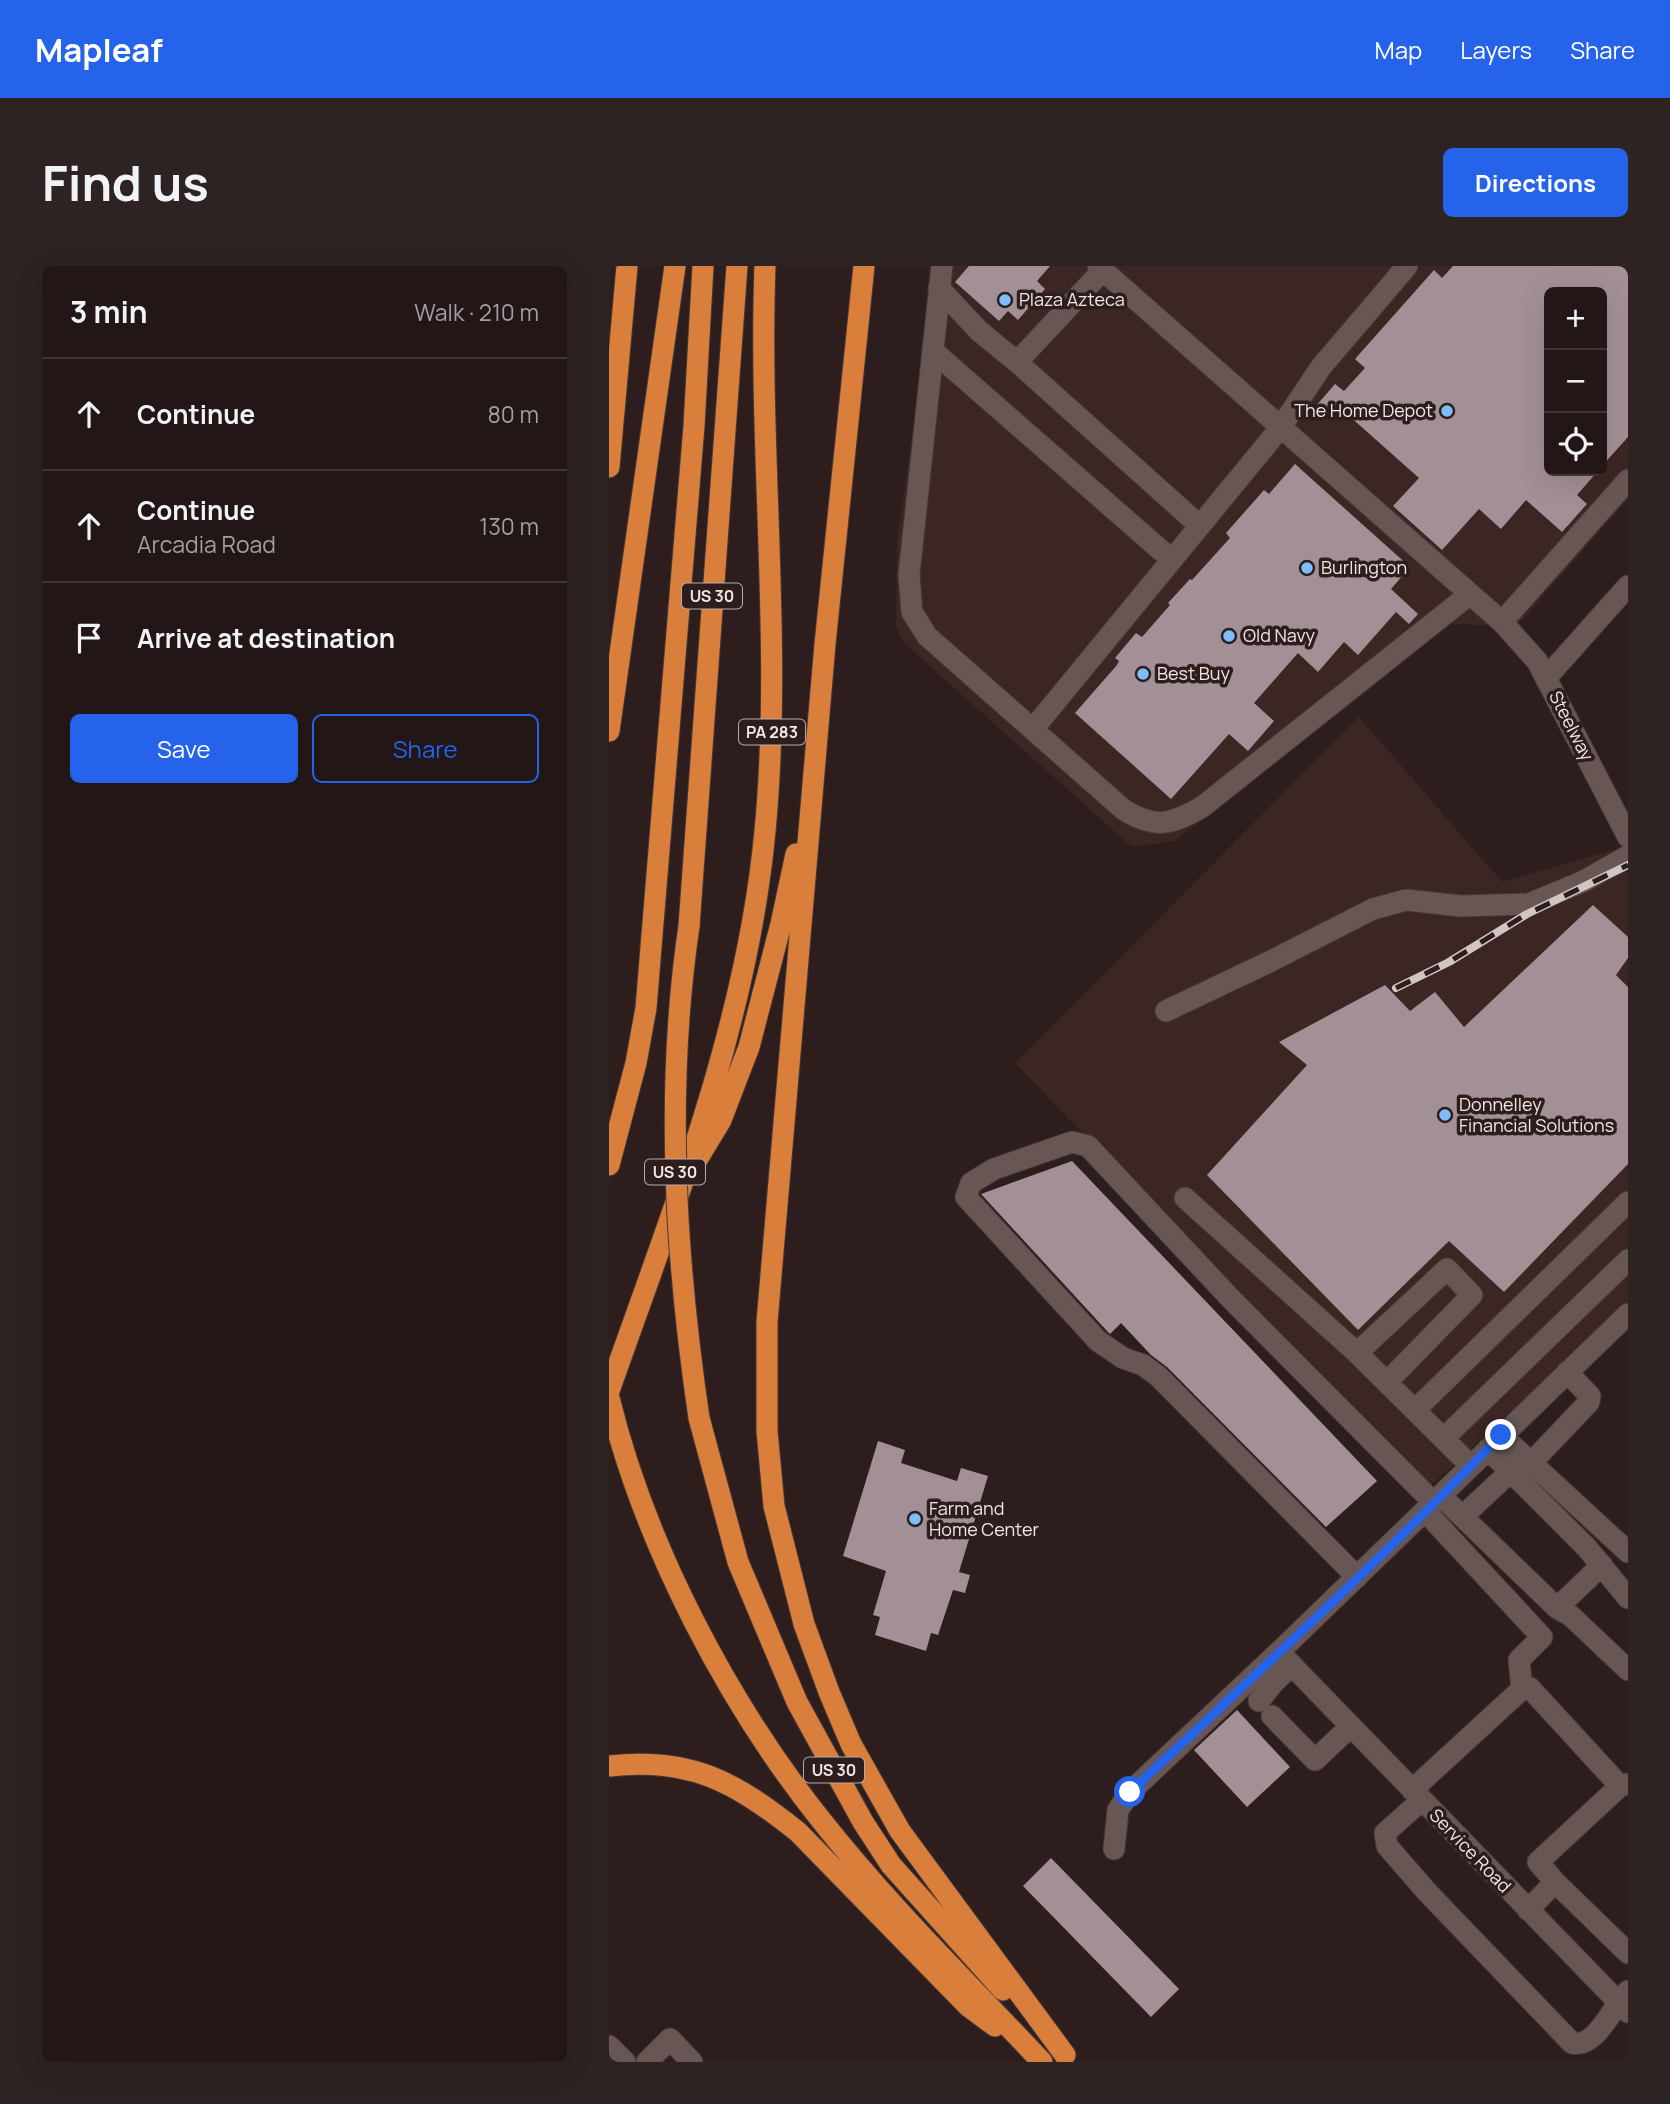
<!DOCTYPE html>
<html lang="en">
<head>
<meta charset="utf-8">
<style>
	:root { --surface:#221616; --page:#2e2323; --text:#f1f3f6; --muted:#a29fa1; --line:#3f3535; --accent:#2563eb }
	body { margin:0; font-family:Manrope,sans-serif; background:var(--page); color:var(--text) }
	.controls { position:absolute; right:21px; top:21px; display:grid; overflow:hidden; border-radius:10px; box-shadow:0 7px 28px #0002 }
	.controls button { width:63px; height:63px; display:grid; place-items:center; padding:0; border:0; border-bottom:2px solid var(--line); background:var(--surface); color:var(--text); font:35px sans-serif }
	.stop { position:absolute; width:21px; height:21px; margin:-16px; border:5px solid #2563eb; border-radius:50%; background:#fff }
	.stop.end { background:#2563eb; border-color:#fff; box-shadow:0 2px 7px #0008 }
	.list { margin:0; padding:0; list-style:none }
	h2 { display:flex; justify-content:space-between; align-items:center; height:91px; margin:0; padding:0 28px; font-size:30px }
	h2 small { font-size:23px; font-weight:400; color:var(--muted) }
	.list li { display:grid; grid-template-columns:46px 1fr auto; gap:21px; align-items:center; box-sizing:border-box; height:112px; padding:0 28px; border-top:2px solid var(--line) }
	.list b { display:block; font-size:26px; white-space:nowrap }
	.list p { margin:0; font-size:23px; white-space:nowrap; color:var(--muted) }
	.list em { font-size:23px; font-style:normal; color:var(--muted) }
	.actions { display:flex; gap:14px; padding:21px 28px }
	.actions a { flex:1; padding:16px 0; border:2px solid var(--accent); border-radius:10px; text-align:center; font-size:24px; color:var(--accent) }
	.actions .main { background:var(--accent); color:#fff }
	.icon { flex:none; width:38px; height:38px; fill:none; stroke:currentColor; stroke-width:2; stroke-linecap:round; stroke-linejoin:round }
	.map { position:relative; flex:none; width:1019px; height:1796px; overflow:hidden; border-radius:10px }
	header { display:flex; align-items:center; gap:42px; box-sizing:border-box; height:98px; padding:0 35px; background:var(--accent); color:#fff }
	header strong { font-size:33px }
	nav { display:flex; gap:38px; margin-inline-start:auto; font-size:24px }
	.intro { display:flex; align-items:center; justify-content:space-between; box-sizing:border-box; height:168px; padding:0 42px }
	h1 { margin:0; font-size:49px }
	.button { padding:18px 32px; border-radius:10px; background:var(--accent); color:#fff; font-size:24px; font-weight:700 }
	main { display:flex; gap:42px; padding:0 42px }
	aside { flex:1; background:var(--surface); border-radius:10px; box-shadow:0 7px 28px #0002 }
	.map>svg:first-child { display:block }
</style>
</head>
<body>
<header>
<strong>Mapleaf</strong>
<nav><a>Map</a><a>Layers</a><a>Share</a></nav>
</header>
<div class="intro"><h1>Find us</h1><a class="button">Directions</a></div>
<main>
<aside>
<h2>3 min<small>Walk · 210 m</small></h2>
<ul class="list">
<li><svg class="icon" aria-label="ahead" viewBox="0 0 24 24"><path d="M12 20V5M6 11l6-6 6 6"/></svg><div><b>Continue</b></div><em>80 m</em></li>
<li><svg class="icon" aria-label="ahead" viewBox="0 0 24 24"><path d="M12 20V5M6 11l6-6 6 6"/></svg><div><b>Continue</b><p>Arcadia Road</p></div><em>130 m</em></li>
<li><svg class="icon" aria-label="arrive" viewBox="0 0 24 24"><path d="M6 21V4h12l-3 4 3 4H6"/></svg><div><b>Arrive at destination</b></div></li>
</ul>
<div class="actions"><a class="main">Save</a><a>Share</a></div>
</aside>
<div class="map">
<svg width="1019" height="1796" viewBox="0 0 1019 1796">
	<rect width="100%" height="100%" fill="#2d1e1d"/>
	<path fill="#3c2624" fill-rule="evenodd" d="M321,0H1019V233L908,360L838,358L768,417L566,575L523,581L295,377L287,360L288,276L304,165ZM940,26H993V205H940Z
		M750,451L893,616L1005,584L1019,609V1037L818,1223L406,797Z"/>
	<path fill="#a39096" d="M360,0H441L428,15L436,23L409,54L399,45L390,55L346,16Z
		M844,0H1019V171L993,200V26H940V205H989L968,229L978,238L953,266L917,234L892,263L870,243L833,284L784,240L810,212L729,140L719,151L707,140L726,118L735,125L756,102L746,93L825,4L833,12Z
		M686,198L801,301L782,323L809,348L800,358L787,346L749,389L735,376L709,406L689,387L645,437L665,455L639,485L620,468L562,533L466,447L508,399L510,395L506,392L527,367L533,371L561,339L559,337L581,313L583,314L621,272L617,267L655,224L660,228Z
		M984,639L1019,671V692L1007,709L1019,721V898L895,1026L840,975L749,1064L598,909L698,799L670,776L776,719L801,745L826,726L855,761Z
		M463,895L768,1215L717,1261L558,1101L542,1089L512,1057L501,1068L498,1065L372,928Z
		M269,1175L296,1184L292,1197L348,1215L352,1202L379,1210L350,1306L361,1309L356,1327L344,1324L329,1369L322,1367L317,1385L266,1369L271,1351L264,1349L277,1305L234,1290Z
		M628,1444L681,1501L638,1541L585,1484Z
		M442,1592L570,1723L542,1751L414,1620Z"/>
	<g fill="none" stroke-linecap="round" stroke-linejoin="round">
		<g stroke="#453938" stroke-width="23">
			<path id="minor" d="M333,0L300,309L303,346L318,370L515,544C547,563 561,559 593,541L861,328
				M489,0L893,356L928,395L1019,571
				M330,22L370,65L408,96L494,4
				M324,85L563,294
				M408,96L591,260
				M893,356L1019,214
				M937,412L1019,320
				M424,463L672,161L712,101L798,0
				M557,745L660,696L764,643L797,634L852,640L920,638L975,615L1019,590
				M576,932L748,1087L862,1200
				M1019,1048L670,1386L1019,1746
				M748,1087L838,1003L863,1029L778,1116
				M806,1144L1019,936
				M892,1169L1019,1286
				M835,1172L1019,994
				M879,1183L978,1282L1019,1332
				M923,1196L980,1136L981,1130L958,1106
				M832,1230L948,1342L962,1350L1019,1404
				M816,1245L933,1371L910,1394L913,1423
				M854,1250L902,1205
				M748,1311L549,1110L534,1099L514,1092L489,1075L357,931L362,917L385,903L463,876L479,880L623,1034L825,1237
				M948,1342L993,1299
				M650,1435L665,1416L683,1399
				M663,1450L706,1494L741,1461
				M803,1524L913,1423L921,1422L1011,1520
				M813,1534L776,1567L778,1580L819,1627L963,1777C987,1783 1004,1740 1019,1725
				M505,1583L509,1544L521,1526L670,1386
				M946,1616L929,1596L1011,1520L1019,1518
				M919,1644L946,1616L1019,1687
				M0,1780L16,1796
				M38,1796L61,1773L83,1796"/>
		</g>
		<g stroke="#453938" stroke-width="23">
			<path id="highway" d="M255,0L216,378L158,1056V1165L165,1240L195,1358L220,1426L242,1478L291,1565L456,1789
				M0,201L18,0
				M0,465L66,0
				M80,660L128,0
				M89,892L112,854L140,781L172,658L187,588
				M0,899L27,797L37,742L85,160L94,0
				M0,1125C64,943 138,759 156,565C174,377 149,188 156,0
				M0,1132C36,1279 118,1436 212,1554C280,1640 358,1716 433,1796
				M90,1152L129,1296L188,1436L254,1556L282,1599L394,1724
				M0,1500C83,1491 126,1516 189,1566L359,1740L386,1760"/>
		</g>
		<use href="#minor" stroke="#685654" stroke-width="21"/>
		<use href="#highway" stroke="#da7e3c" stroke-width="21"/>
		<g stroke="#d1c6c4" stroke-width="8">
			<path id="rail" d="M787,722L840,696L918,648L1019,599"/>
		</g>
		<use href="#rail" stroke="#2d1e1d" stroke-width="5" stroke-dasharray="16" stroke-linecap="butt"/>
		<g stroke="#453938" stroke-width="23" stroke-linecap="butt">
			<path id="highway-bridge" d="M80,660C56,823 66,989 90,1152"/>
		</g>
		<use href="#highway-bridge" stroke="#da7e3c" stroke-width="21"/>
	</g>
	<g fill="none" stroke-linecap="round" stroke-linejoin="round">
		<path stroke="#2563eb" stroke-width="9" d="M521,1526C646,1409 773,1293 892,1169"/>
	</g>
	<g fill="#7fbdfa" stroke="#2d1e1d" stroke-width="2.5">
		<circle cx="396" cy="34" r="7"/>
		<circle cx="838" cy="145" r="7"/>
		<circle cx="698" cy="302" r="7"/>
		<circle cx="620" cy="370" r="7"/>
		<circle cx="534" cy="408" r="7"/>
		<circle cx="836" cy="849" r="7"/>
		<circle cx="306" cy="1253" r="7"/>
	</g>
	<g text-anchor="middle" stroke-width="7" stroke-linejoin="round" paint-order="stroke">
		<g fill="#2d1e1d" stroke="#b6aaa8" stroke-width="2">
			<rect x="73" y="317.5" width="60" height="25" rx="5"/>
			<rect x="130" y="453.5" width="66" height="25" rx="5"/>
			<rect x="36" y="893.5" width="60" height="25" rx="5"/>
			<rect x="195" y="1491.5" width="60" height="25" rx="5"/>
		</g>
		<g font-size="16" font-weight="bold" fill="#f0e6e4">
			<text x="103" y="336">US 30</text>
			<text x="163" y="472">PA 283</text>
			<text x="66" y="912">US 30</text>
			<text x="225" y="1510">US 30</text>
		</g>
		<g font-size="18" fill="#f0e6e4" stroke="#2d1e1d" text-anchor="start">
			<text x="410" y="40">Plaza Azteca</text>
			<text x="824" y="151" text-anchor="end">The Home Depot</text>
			<text x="712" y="308">Burlington</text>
			<text x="634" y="376">Old Navy</text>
			<text x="548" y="414">Best Buy</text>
			<text x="850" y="845">Donnelley<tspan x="850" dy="21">Financial Solutions</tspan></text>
			<text x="320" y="1249">Farm and<tspan x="320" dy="21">Home Center</tspan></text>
		</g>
		<g font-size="18" fill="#f0e6e4" stroke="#2d1e1d">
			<text transform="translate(962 460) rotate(63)" y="6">Steelway</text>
			<text transform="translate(861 1585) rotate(46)" y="6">Service Road</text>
		</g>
	</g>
</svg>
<div class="controls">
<button>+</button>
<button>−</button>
<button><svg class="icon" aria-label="locate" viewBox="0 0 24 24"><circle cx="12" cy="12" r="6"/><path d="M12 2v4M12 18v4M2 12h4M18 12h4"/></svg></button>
</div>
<div class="stop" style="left:521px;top:1526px"></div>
<div class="stop end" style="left:892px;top:1169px"></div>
</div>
</main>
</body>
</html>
